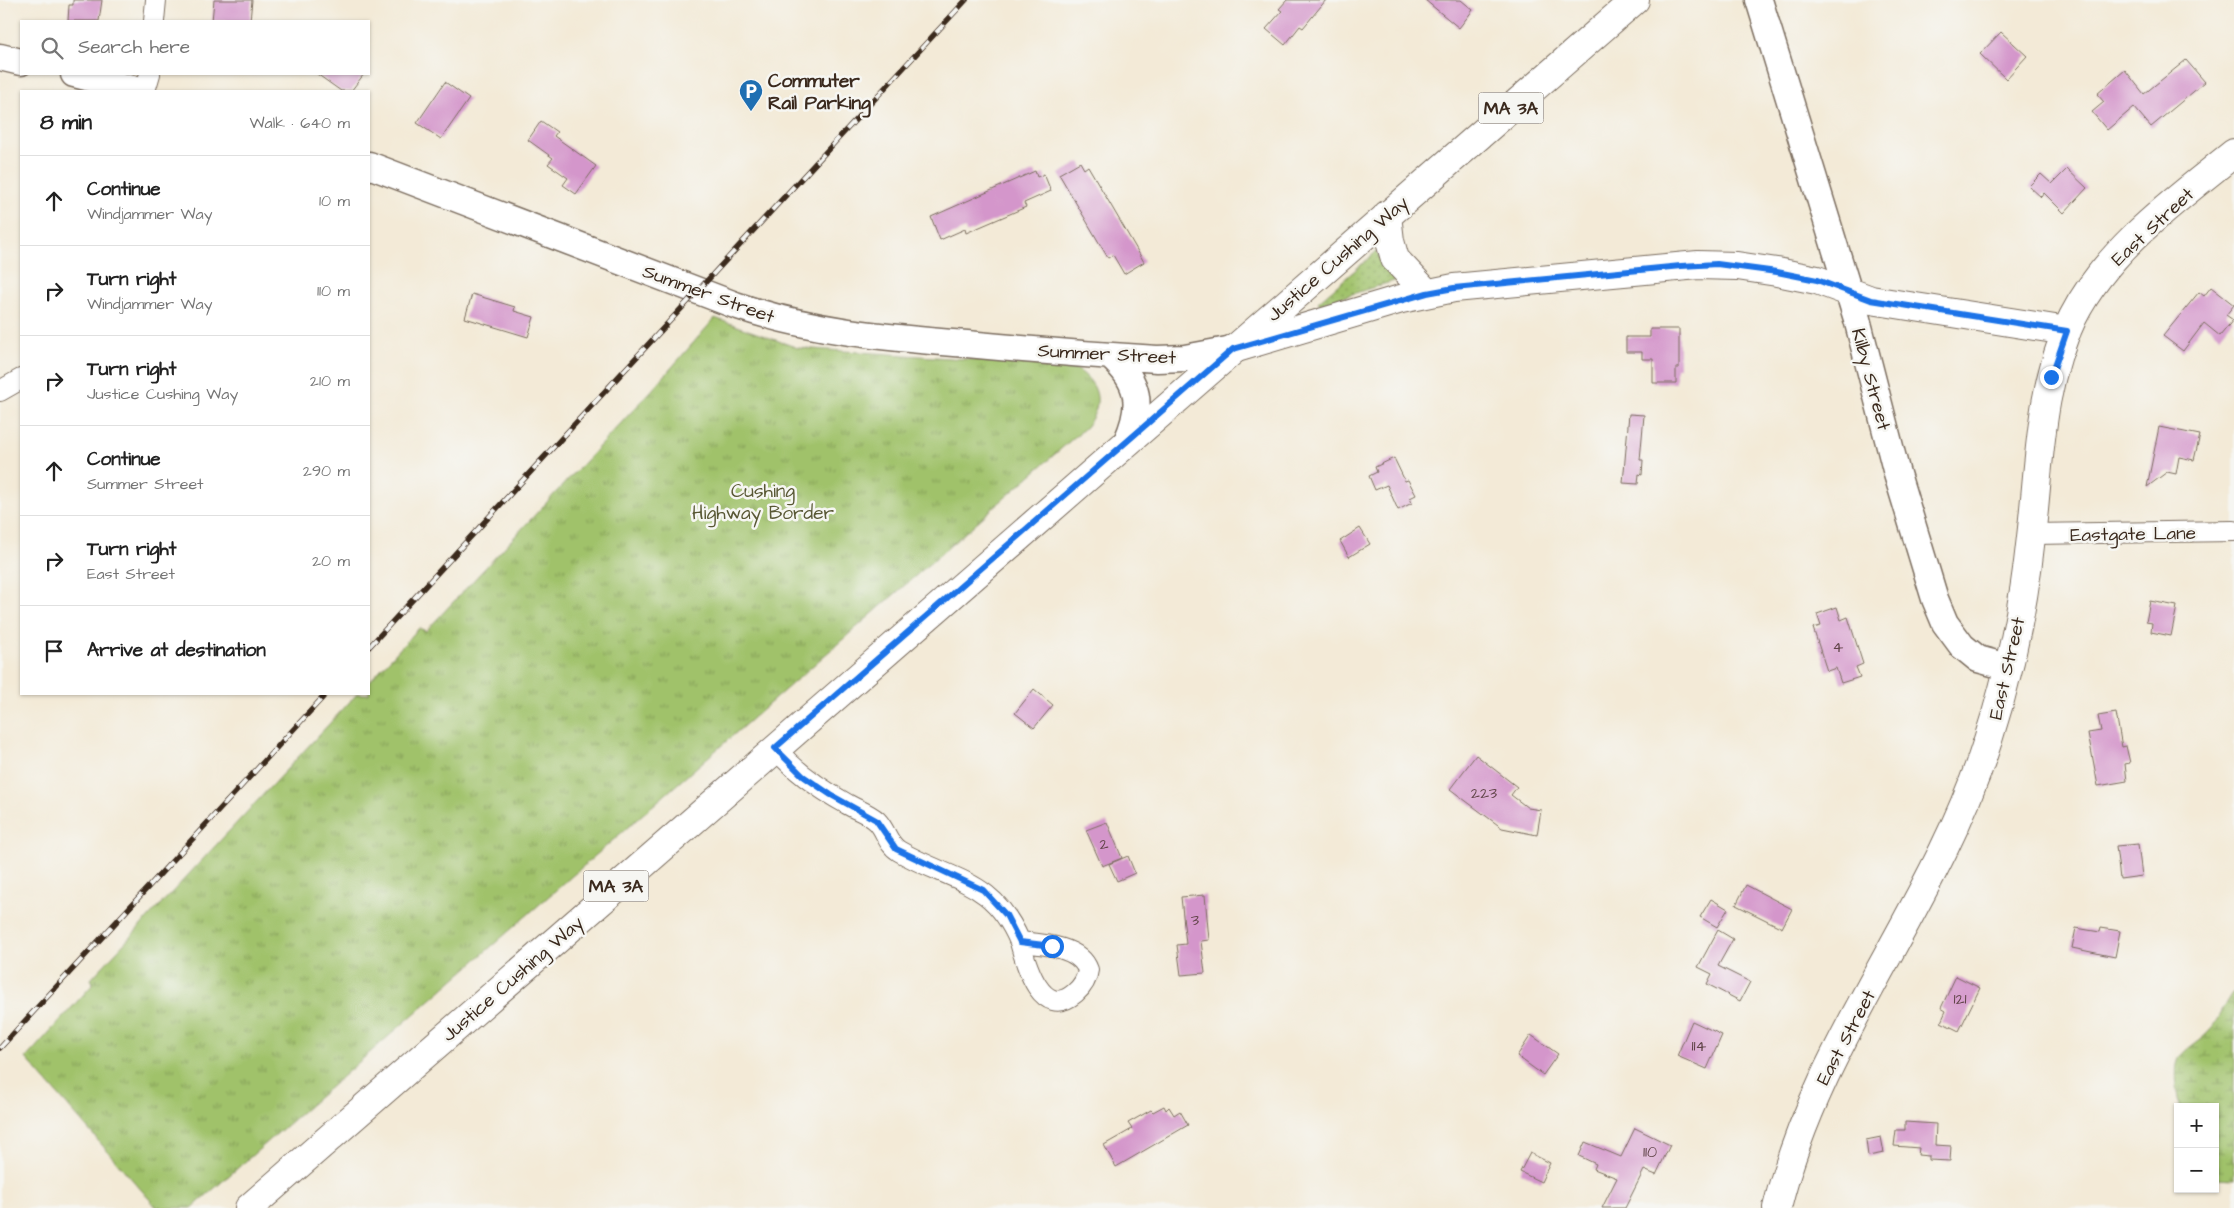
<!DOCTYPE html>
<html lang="en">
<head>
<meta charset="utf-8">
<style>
	:root { --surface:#fff; --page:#f6f6f6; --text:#222; --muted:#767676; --line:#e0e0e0 }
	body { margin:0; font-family:"Architects Daughter",sans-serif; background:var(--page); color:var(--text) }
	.controls { position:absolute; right:15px; bottom:15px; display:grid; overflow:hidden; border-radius:0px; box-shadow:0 1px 4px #0004 }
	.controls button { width:45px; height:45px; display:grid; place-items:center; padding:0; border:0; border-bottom:1px solid var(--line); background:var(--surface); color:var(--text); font:25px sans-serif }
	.stop { position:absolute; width:15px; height:15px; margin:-11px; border:4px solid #1a73e8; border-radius:50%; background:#fff }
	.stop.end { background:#1a73e8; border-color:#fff; box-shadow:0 1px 5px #0008 }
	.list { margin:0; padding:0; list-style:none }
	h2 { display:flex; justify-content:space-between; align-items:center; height:65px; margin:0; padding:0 20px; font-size:21px }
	h2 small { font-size:16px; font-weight:400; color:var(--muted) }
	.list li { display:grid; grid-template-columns:32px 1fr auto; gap:15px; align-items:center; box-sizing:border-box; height:90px; padding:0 20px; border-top:1px solid var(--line) }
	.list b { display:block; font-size:19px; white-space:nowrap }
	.list p { margin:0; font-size:16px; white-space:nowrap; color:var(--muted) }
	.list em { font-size:16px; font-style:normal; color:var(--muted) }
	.icon { flex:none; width:28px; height:28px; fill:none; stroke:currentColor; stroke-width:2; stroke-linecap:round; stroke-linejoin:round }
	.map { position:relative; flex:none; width:2234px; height:1208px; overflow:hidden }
	.search { position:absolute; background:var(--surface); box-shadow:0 1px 4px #0004; left:20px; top:20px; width:350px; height:55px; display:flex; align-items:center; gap:12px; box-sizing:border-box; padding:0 18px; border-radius:0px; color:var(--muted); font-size:19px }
	.panel { position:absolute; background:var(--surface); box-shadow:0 1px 4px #0004; left:20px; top:90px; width:350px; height:605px; border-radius:0px }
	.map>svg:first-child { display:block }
</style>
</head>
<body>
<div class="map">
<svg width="2234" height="1208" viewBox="0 0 2234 1208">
	<defs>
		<pattern id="grass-dots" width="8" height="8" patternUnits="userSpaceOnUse" patternTransform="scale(1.25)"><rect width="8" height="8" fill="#a0c26b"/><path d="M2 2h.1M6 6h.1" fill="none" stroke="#849e57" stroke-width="1.8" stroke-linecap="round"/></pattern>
		<pattern id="wetland-marsh" width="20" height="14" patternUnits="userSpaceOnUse" patternTransform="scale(1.25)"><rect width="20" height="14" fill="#a0c26b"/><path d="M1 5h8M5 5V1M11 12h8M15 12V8" fill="none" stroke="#849e57"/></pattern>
		<pattern id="park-tufts" width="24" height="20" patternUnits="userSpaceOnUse" patternTransform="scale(1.25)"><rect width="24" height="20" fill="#a0c26b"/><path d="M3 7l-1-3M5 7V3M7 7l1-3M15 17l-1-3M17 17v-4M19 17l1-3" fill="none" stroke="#849e57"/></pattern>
	</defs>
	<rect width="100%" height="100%" fill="#f6f6f2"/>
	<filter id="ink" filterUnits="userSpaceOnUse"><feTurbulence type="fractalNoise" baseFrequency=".02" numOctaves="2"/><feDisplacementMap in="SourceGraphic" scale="10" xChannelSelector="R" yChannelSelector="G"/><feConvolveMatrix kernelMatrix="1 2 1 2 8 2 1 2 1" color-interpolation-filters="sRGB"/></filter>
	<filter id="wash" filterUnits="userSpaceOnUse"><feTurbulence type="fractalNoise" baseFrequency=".0096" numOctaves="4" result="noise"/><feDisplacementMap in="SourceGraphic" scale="20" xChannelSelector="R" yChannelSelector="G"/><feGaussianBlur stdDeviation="1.12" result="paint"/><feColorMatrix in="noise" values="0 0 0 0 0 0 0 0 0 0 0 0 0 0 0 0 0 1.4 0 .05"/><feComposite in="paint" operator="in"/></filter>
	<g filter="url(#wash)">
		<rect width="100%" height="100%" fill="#f3ead7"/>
		<path fill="url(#grass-dots)" stroke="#6e7644" d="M1376,252L1397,280L1320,304L1318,302Z"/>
		<path fill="url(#wetland-marsh)" stroke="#6e7644" d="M2232,993H2234V1179L2215,1178V1107H2180C2179,1094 2173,1073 2178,1061C2181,1050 2203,1040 2211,1029C2219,1018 2224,1004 2232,993Z"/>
		<path fill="url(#park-tufts)" stroke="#6e7644" d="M715,318L798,348L1072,366C1098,381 1106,402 1086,427L192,1208H157L26,1058L93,984L91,979L357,694H369V682L419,628L426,631L652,390Z"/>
		<g id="blocks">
			<path fill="#d496cb" d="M73,0H102L99,21H68L69,5H73Z
				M214,0H252L250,21H212Z
				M1287,0H1326L1303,28L1300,26L1285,45L1266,29L1282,11L1279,9Z
				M1425,0H1461L1473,10L1459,28Z
				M2001,32L2027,56L2006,79L1980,54Z
				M2186,60L2205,82L2151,127L2134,107L2107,130L2092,112L2104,102L2097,94L2125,70L2144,94Z
				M317,74H364L351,91H341Z
				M445,82L469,99L441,139L417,123Z
				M541,121L557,132L554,136L596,166L576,194L563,185L568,178L548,164L553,158L528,140Z
				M1080,162L1084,169L1088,166L1144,262L1124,274L1113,255L1108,258L1059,174Z
				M2067,169L2087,188L2064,213L2044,193L2041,197L2029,186L2041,174L2052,184Z
				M1035,171L1037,177L1044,174L1051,191L1024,203L1026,207L966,233L965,229L940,240L931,217Z
				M2211,287L2234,305L2226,315L2233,320L2220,336L2204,323L2183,351L2163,336L2199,292L2204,296Z
				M472,294L515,307L514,311L534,317L528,337L465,318Z
				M1650,329H1679V368H1676V383H1653V359H1642V352H1626V337H1650Z
				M1629,414L1644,415L1640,460H1643L1642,475L1639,474L1638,484L1623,483Z
				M2159,427L2200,435L2194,460L2179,457L2176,474L2167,472L2147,487Z
				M1394,458L1405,481L1408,480L1416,495L1410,498L1412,503L1398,510L1387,485L1375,490L1369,476L1377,472L1375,467Z
				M1360,528L1370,544L1349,557L1340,541Z
				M2150,601L2177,606L2171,636L2151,632L2152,623L2146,622Z
				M1837,607L1841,620L1848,617L1863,664L1856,667L1860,677L1841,683L1836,668L1827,671L1813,628L1821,626L1817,614Z
				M1034,689L1053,705L1034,728L1015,713Z
				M2116,713L2122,747L2126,746L2130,763L2125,764L2127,781L2098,786L2088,733L2101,731L2098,716Z
				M1476,755L1517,787L1511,795L1528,808L1541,810L1537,835L1502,828L1450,789Z
				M1107,822L1122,858L1102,866L1086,830Z
				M2138,844L2142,876L2120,879L2116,846Z
				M1128,856L1135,873L1117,881L1109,864Z
				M1746,885L1792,909L1782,928L1736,905Z
				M1205,895L1209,940L1201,941L1205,973L1181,975L1177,945L1186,944L1181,897Z
				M1711,899L1728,909L1717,927L1700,917Z
				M2076,928L2100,932L2101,928L2120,931L2115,957L2072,948Z
				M1718,930L1733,939L1718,966L1750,982L1740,1001L1707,984L1712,974L1698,967Z
				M1956,976L1980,988L1959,1031L1941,1022L1946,1011L1941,1008Z
				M1692,1021L1722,1035L1707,1069L1677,1056Z
				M1531,1035L1558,1054L1543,1075L1517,1056Z
				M1164,1106L1166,1110L1169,1107L1174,1115L1180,1111L1188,1125L1116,1167L1104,1145L1132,1129L1128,1123L1151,1110L1153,1112Z
				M1905,1122L1936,1124L1935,1145L1951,1146L1950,1161L1929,1160V1156L1918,1155L1919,1148L1894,1146L1896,1130H1905Z
				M1635,1128L1670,1145L1656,1175L1644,1170L1625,1208H1602L1617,1178L1594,1169L1596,1164L1579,1156L1585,1142L1621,1157Z
				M1881,1137L1884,1153L1868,1156L1866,1140Z
				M1530,1153L1550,1163L1541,1182L1520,1172Z"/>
		</g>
	</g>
	<g filter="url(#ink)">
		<use href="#blocks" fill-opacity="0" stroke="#7b6d5f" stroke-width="1"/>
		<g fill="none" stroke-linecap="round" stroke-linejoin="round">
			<g stroke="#7b6d5f" stroke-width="22">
				<path id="minor" d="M154,21L156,0
					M145,91L150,74
					M0,391L21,379
					M2032,534L2234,531
					M775,748C795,772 820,789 847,804C857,810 868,813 877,821C886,830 887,844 899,851C952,882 993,878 1020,942C1041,944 1080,946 1088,970C1087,979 1083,986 1075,993C1042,1021 1026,965 1020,942"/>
			</g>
			<g stroke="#7b6d5f" stroke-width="29">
				<path id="tertiary" d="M1759,0L1857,319L1897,474L1935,599L1945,623L1962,646L1978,659L2007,667
					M0,57L21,62
					M74,74L141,91
					M369,165L735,305C810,331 888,338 967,344C1030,350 1093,355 1157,359L1185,358L1233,349
					M1110,356C1140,382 1143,405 1127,441"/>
			</g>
			<g stroke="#7b6d5f" stroke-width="30">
				<path id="secondary" d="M1387,215L1390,241L1395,259L1427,293
					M1233,349L1401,299L1454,288L1698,265L1737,266L1777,272L1817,280L1871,300L2067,331
					M1777,1208C1818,1038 1936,906 1988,740C2009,675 2024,605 2031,537C2040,462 2039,386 2073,317C2108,248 2176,200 2234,153"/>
			</g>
			<g stroke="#7b6d5f" stroke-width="30">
				<path id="primary" d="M249,1208L1635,0"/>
			</g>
			<use href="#minor" stroke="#fff" stroke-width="20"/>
			<use href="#tertiary" stroke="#fff" stroke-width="26"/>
			<use href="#secondary" stroke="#fff" stroke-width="28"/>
			<use href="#primary" stroke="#fff" stroke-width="28"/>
			<g stroke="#3b2a1e" stroke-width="5.5">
				<path id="rail" d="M369,647L966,0
					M0,1048L326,694"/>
			</g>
			<use href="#rail" stroke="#f6f6f2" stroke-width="4" stroke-dasharray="11" stroke-linecap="butt"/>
		</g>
	</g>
	<g fill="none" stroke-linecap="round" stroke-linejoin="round" filter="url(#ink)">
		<path stroke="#1a73e8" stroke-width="6" d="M1052,946L1020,942L1006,915L983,890L896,849L876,820L831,795L803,776L775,748L1233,349L1427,293L1454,288L1681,266L1717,264L1777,272L1817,280L1871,300L2067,331L2051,377"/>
	</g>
	<defs>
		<g id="parking-pin" transform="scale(1.25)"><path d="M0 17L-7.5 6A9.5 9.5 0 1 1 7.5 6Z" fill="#1f6fb2" stroke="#f6f6f2"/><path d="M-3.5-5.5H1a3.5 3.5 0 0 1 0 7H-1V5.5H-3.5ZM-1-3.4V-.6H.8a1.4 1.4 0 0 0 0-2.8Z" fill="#fff"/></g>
	</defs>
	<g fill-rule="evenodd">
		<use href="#parking-pin" x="751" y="91"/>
	</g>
	<g text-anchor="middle" stroke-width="5" stroke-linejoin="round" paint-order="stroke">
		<g font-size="16" fill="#614549">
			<text x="1838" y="652">4</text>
			<text x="1484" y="798">223</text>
			<text x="1104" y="849">2</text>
			<text x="1195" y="925">3</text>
			<text x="1960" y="1004">121</text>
			<text x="1699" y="1051">114</text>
			<text x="1650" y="1157">110</text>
		</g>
		<g fill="#f6f6f2" stroke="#73675e" stroke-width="1">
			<rect x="1478.5" y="92.5" width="65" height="31" rx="4"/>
			<rect x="583.5" y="870.5" width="65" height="31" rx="4"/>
		</g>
		<g font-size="18" font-weight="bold" fill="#3b2a1e">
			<text x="1511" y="114">MA 3A</text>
			<text x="616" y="892">MA 3A</text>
		</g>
		<g font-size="19" font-weight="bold" fill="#3b2a1e" stroke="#f6f6f2" text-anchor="start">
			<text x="768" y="87">Commuter<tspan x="768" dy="22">Rail Parking</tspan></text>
		</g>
		<g font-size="19" fill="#3b2a1e" stroke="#f6f6f2">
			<text transform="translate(2152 226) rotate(-43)" y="7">East Street</text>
			<text transform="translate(1337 258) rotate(-41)" y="7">Justice Cushing Way</text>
			<text transform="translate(709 293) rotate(20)" y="7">Summer Street</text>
			<text transform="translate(1107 353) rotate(3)" y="7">Summer Street</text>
			<text transform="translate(1872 379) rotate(75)" y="7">Kilby Street</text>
			<text transform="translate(2133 533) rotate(-1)" y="7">Eastgate Lane</text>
			<text transform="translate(2006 668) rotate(-77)" y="7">East Street</text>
			<text transform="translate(512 978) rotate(-41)" y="7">Justice Cushing Way</text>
			<text transform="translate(1845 1037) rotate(-62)" y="7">East Street</text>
		</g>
		<g font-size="19" fill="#595835" stroke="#f6f6f2">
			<text x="763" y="497">Cushing<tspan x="763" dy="22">Highway Border</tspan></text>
		</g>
	</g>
</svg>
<div class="controls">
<button>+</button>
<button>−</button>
</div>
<div class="stop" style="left:1052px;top:946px"></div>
<div class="stop end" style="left:2051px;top:377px"></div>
<div class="search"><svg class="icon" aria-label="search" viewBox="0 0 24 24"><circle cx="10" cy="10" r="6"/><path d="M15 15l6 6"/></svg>Search here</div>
<section class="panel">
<h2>8 min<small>Walk · 640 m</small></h2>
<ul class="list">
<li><svg class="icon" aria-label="ahead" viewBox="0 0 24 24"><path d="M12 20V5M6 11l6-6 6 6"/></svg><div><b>Continue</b><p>Windjammer Way</p></div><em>10 m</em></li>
<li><svg class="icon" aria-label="right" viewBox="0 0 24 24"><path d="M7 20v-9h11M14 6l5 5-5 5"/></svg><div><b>Turn right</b><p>Windjammer Way</p></div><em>110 m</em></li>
<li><svg class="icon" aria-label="right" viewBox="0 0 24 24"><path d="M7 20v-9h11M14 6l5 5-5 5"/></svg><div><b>Turn right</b><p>Justice Cushing Way</p></div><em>210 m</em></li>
<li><svg class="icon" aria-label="ahead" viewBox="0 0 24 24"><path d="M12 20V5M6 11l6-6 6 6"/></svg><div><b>Continue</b><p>Summer Street</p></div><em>290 m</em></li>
<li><svg class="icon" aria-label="right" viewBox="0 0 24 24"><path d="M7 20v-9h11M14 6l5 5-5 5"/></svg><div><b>Turn right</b><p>East Street</p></div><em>20 m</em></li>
<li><svg class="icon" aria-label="arrive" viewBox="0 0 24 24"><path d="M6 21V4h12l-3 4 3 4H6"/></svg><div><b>Arrive at destination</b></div></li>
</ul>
</section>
</div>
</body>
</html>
